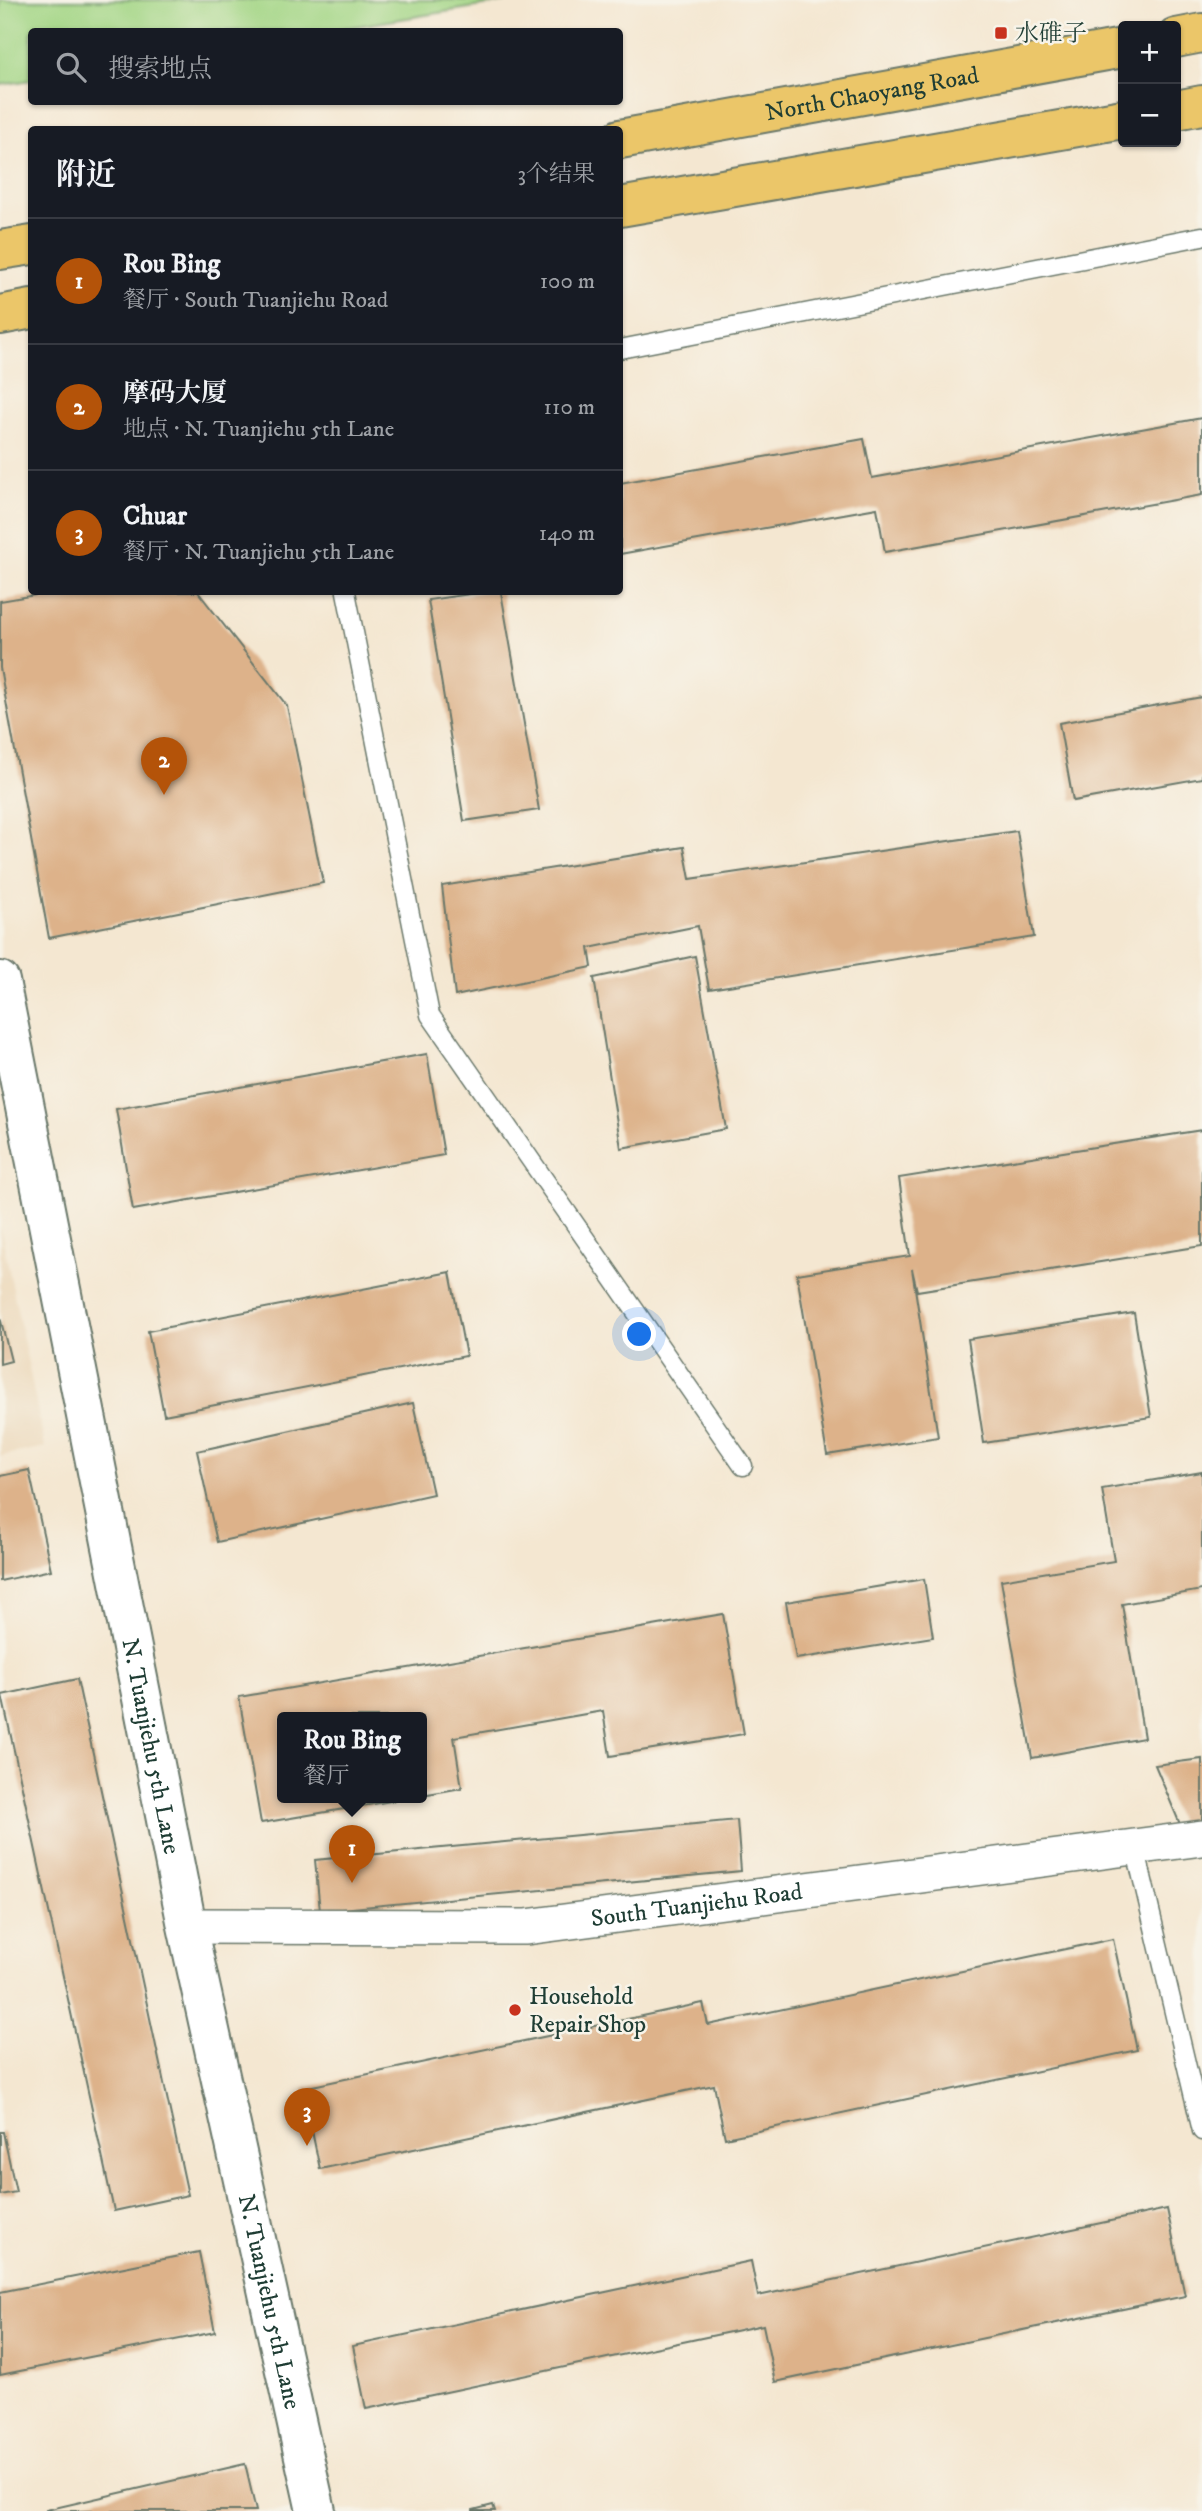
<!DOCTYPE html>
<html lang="zh">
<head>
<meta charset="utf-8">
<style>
	:root { --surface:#171b24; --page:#20242c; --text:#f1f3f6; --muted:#9ea1a6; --line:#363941; --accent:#b45309 }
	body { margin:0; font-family:"IM FELL DW Pica","Noto Serif SC",serif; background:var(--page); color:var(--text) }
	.controls { position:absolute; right:21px; top:21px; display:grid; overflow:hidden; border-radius:7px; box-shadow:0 2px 5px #0004 }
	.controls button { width:63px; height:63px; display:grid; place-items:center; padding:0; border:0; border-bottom:2px solid var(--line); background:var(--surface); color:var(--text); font:35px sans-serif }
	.you { position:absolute; left:640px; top:1335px; width:24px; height:24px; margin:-18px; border:5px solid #fff; border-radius:50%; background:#1a73e8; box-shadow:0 0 0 10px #1a73e833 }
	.badge { display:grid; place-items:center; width:46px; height:46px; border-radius:50%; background:var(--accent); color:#fff; font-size:23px; font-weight:700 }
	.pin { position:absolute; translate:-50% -58px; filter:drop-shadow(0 2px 4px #0008) }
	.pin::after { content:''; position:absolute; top:37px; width:24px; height:21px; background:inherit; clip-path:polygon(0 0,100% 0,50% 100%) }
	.popup { position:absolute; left:277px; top:1712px; width:150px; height:91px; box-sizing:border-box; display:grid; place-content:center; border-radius:7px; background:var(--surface); filter:drop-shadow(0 2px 5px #0005); font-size:23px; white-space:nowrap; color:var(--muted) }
	.popup b { font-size:26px; color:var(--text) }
	.popup::after { content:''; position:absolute; left:50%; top:100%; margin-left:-14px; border:14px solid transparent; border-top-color:var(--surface) }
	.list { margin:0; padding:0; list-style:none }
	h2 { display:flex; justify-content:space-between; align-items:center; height:91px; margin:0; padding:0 28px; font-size:30px }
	h2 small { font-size:23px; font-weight:400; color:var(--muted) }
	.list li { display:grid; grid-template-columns:46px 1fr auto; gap:21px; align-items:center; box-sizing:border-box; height:126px; padding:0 28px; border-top:2px solid var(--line) }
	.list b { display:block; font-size:26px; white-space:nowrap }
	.list p { margin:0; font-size:23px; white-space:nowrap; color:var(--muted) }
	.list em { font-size:23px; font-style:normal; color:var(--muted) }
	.icon { flex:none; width:38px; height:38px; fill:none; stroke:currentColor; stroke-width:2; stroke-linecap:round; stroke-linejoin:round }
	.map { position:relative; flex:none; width:1202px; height:2511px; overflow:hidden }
	.search { position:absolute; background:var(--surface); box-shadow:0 2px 5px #0004; left:28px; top:28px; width:595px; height:77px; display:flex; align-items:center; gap:18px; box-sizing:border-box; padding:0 24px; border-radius:7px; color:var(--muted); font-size:26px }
	.panel { position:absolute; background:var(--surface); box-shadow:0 2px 5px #0004; left:28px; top:126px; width:595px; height:469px; border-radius:7px }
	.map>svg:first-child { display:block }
</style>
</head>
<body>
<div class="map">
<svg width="1202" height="2511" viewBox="0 0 1202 2511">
	<rect width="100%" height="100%" fill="#f7f3e8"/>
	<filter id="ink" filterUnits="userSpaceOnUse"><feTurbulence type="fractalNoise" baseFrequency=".0143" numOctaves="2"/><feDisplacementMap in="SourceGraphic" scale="14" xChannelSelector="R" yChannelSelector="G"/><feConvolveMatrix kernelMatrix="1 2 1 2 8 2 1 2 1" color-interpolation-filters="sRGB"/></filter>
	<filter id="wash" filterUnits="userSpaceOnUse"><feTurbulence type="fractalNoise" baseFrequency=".00686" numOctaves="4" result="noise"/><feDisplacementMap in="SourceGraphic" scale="28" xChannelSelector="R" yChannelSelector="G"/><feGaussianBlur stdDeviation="1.57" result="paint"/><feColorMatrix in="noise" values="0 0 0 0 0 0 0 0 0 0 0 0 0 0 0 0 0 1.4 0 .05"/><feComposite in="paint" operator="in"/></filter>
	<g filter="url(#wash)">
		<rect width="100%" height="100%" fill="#f4e7d1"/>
		<path fill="#ecd8ba" d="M0,1226L45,1447L0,1456Z"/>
		<path fill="#a2d584" stroke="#60895c" stroke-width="2" d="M0,0H519L326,31L32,32L31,80L0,85Z"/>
		<g id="blocks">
			<path fill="#ddb28a" d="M1202,418V495L885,552L877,508L620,554V483L864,439L872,478Z
				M53,592H198L287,706L323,883L49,938L0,668V601Z
				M484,592H501L539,810L464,821L428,600Z
				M1202,697V778L1073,801L1059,723Z
				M1017,831L1034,937L709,989L698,926L589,948L592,967L455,996L442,886L684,847L690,879Z
				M695,956L726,1129L621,1148L594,978Z
				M427,1054L444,1155L133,1210L116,1109Z
				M1202,1130V1246L917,1291L912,1269L938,1437L827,1455L797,1274L910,1256L899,1178Z
				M450,1272L466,1356L164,1415L148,1331Z
				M1134,1313L1151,1417L984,1443L968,1339Z
				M0,1317L11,1361L0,1364Z
				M413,1403L433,1494L217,1542L197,1451Z
				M29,1470L51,1570L0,1581V1476Z
				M1202,1472V1590L1122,1604L1144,1738L1032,1758L1001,1580L1114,1561L1102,1489Z
				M924,1579L933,1637L796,1659L786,1602Z
				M723,1614L744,1734L610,1756L603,1711L454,1737L462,1788L422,1795V1717H282V1797L403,1799L261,1823L239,1697Z
				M77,1679L188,2195L114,2211L2,1695Z
				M1202,1759V1826L1182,1829L1155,1765Z
				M737,1820L741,1871L320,1911L315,1860Z
				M1113,1939L1137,2050L725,2138L714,2085L320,2169L303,2088L703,2003L708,2025Z
				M0,2132H3L16,2192L0,2195Z
				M1167,2209L1185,2296L775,2382L763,2325L366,2409L353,2346L751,2261L758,2296Z
				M199,2252L215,2332L0,2375V2292Z
				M245,2464L256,2511H46V2510Z
				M493,2505L495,2511H473V2510Z"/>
		</g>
	</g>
	<g filter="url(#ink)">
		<use href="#blocks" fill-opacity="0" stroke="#6a786b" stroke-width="2"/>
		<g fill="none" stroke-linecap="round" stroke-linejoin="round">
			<g stroke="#6a786b" stroke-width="21">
				<path id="service" d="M620,349L1202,236
					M346,592L430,1015L743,1466
					M1135,1847L1202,2131"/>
			</g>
			<g stroke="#6a786b" stroke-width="38">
				<g id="minor">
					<path id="s1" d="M187,1926L526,1927L1202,1838"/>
				</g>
			</g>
			<g stroke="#6a786b" stroke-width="42">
				<g id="tertiary">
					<path id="s2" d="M0,981L187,1926L316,2511"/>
				</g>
			</g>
			<g stroke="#6a786b" stroke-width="42">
				<g id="primary">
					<path d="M1176,38L1202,33"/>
					<path d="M1176,110L1202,105"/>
					<path id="s3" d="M620,139L1123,48"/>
					<path d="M620,207L1123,119"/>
					<path d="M0,250L32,245"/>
					<path d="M0,315L32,309"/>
				</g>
			</g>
			<use href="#service" stroke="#fff" stroke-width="18"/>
			<use href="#minor" stroke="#fff" stroke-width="35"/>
			<use href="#tertiary" stroke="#fff" stroke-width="38"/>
			<use href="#primary" stroke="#ebc669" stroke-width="38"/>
		</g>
	</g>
	<g fill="#c8321e" stroke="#f7f3e8" stroke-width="2.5">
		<rect x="994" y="26" width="14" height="14" rx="3.5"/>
		<circle cx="515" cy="2010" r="7"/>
	</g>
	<g text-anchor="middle" stroke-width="5" stroke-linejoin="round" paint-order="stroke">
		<g font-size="24" fill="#1f3d34" stroke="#f7f3e8" text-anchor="start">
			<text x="1015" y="41">水碓子</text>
			<text x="529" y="2004">Household<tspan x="529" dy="28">Repair Shop</tspan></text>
		</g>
		<g font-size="24" fill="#1f3d34" stroke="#f7f3e8">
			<text dy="8" stroke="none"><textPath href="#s3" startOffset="256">North Chaoyang Road</textPath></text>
			<text dy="8" stroke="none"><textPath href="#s2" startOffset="780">N. Tuanjiehu 5th Lane</textPath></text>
			<text dy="8" stroke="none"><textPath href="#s1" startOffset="511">South Tuanjiehu Road</textPath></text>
			<text dy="8" stroke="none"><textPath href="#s2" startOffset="1348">N. Tuanjiehu 5th Lane</textPath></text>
		</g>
	</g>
</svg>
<div class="controls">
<button>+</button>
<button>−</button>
</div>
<div class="you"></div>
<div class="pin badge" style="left:352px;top:1883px">1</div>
<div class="popup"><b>Rou Bing</b>餐厅</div>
<div class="pin badge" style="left:164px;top:795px">2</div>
<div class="pin badge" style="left:307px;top:2146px">3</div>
<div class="search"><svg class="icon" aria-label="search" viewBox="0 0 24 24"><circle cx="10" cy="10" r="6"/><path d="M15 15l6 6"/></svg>搜索地点</div>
<section class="panel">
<h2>附近<small>3个结果</small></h2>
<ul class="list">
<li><span class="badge">1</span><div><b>Rou Bing</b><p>餐厅 · South Tuanjiehu Road</p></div><em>100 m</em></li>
<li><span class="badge">2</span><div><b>摩码大厦</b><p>地点 · N. Tuanjiehu 5th Lane</p></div><em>110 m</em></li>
<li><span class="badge">3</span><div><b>Chuar</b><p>餐厅 · N. Tuanjiehu 5th Lane</p></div><em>140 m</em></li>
</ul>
</section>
</div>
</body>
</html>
